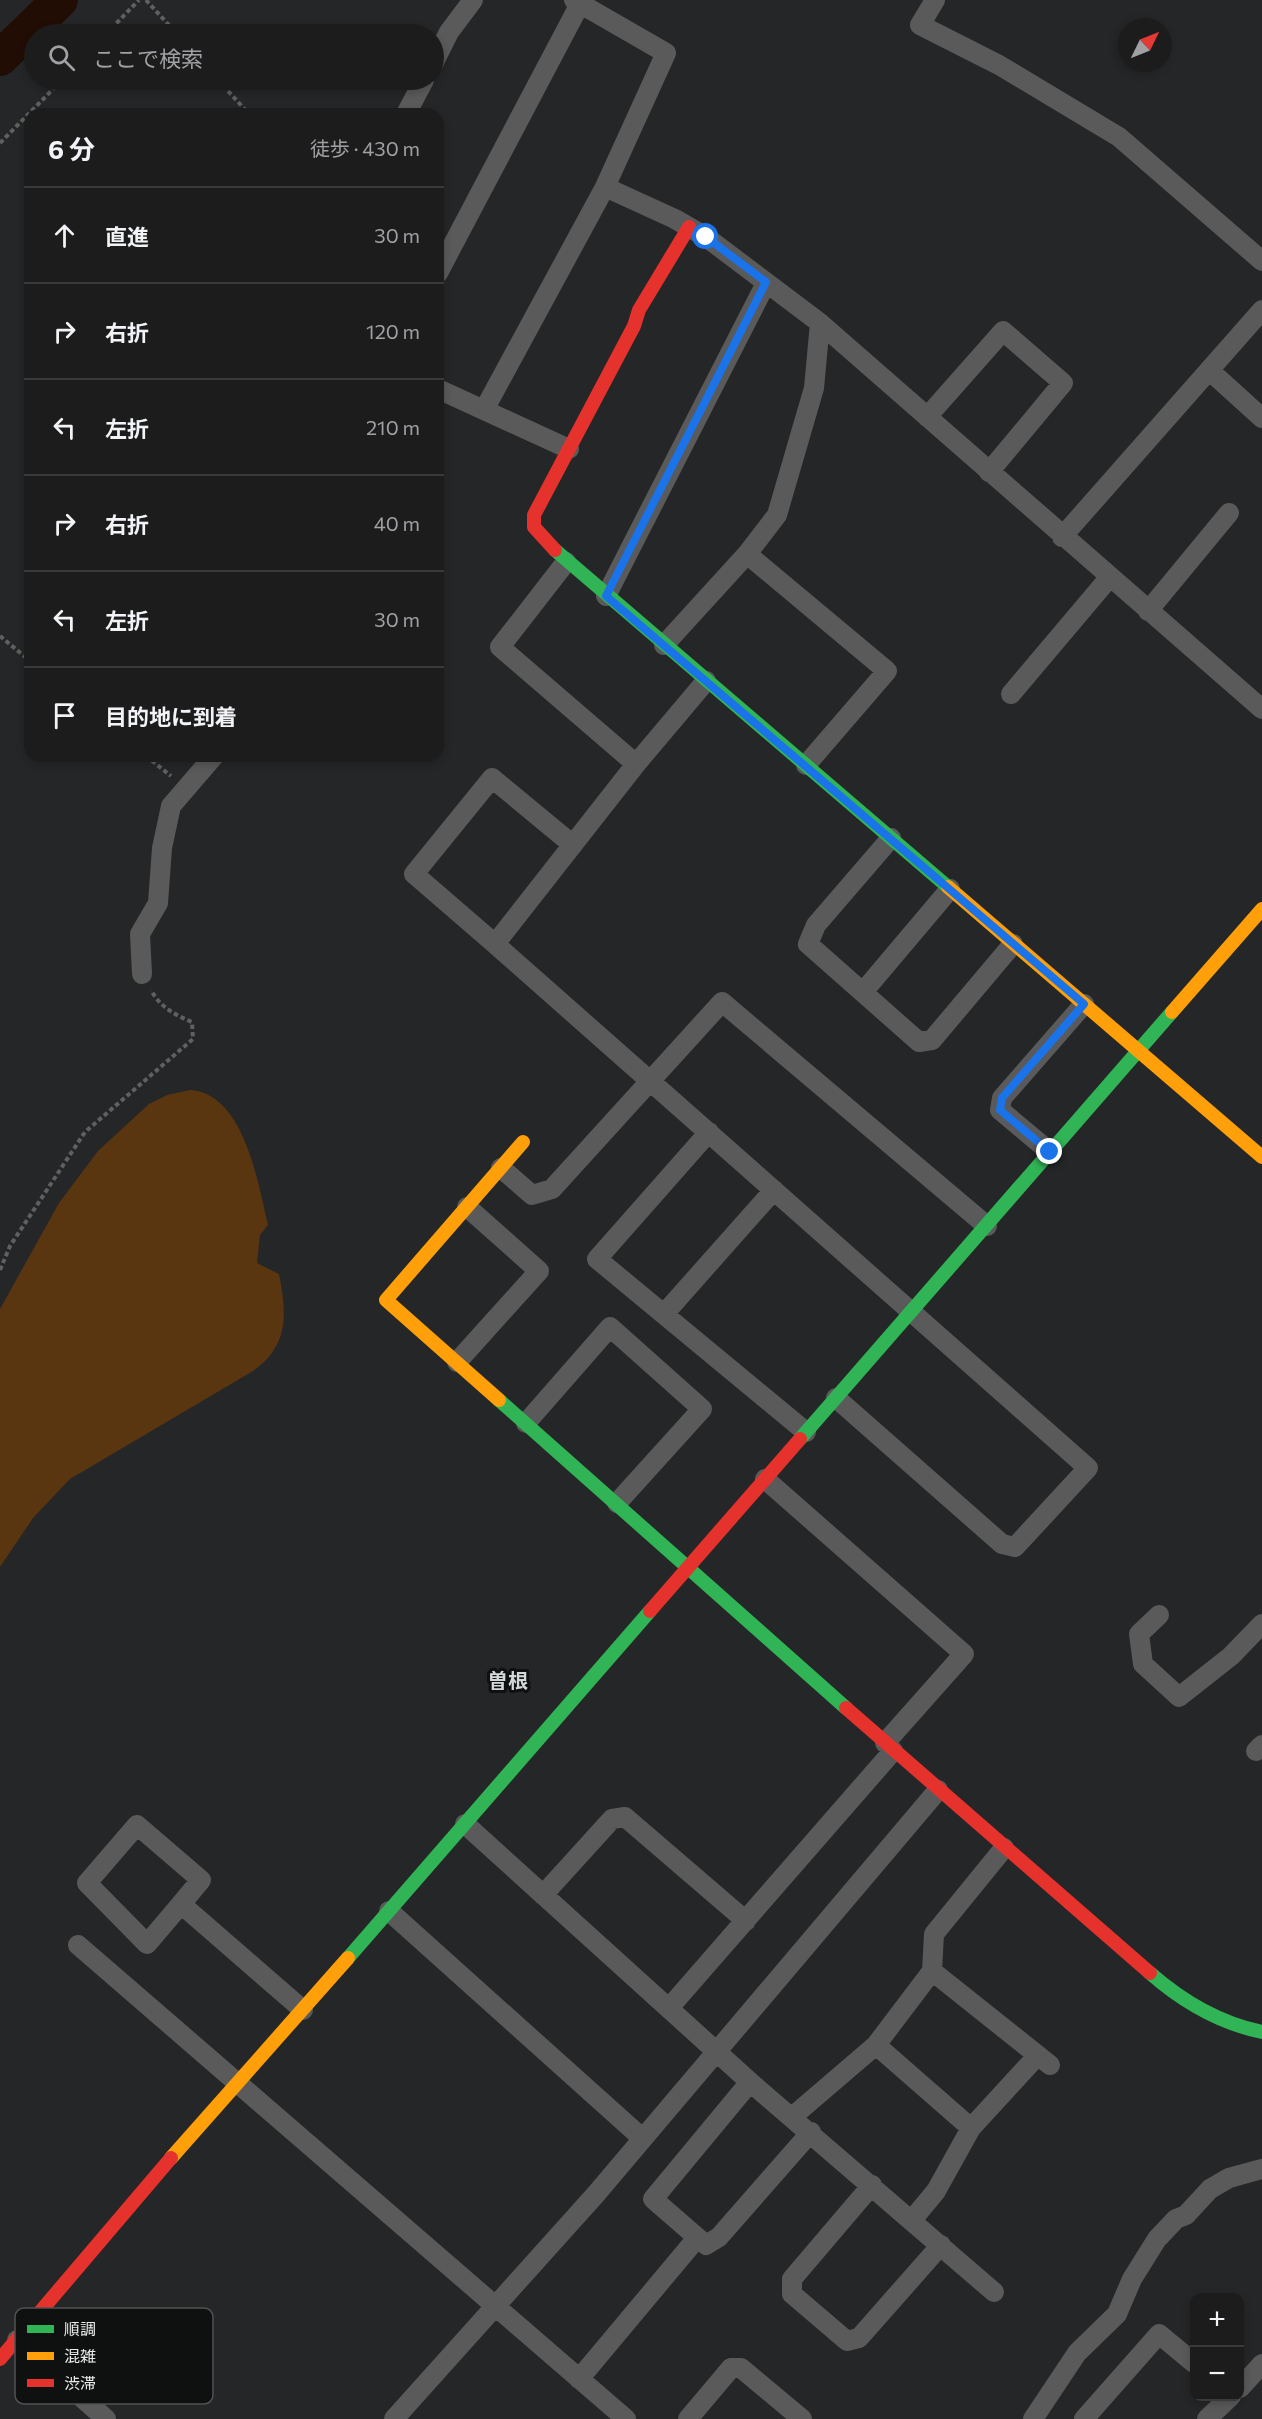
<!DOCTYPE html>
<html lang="ja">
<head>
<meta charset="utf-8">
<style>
	:root { --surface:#1c1c1d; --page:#29292a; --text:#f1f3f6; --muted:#a0a1a4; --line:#3a3a3b }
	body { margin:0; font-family:Commissioner,"Noto Sans JP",sans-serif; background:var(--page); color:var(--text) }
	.controls { position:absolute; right:18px; bottom:18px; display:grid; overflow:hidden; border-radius:12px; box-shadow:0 3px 9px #0003 }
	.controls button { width:54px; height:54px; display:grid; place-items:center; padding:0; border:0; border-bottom:2px solid var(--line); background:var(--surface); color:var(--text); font:30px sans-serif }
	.compass { position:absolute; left:1118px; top:18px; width:54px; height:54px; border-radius:50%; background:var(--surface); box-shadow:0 3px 9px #0003; rotate:47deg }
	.stop { position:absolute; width:18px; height:18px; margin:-14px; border:4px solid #1a73e8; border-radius:50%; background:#fff }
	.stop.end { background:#1a73e8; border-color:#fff; box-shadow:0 2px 6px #0008 }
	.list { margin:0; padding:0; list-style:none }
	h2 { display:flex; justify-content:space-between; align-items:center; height:78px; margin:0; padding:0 24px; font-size:26px }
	h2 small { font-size:20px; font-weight:400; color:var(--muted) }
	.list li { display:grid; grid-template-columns:39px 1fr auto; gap:18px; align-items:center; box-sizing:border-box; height:96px; padding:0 24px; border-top:2px solid var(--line) }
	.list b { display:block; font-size:22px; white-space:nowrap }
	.list em { font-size:20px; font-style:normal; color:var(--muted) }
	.icon { flex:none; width:33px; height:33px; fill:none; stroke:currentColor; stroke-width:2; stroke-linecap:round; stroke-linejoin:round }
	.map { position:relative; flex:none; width:1262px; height:2419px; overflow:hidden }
	.search { position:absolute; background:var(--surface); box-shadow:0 3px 9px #0003; left:24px; top:24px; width:420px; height:66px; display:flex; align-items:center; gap:15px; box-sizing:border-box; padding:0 21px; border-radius:33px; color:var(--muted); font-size:22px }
	.panel { position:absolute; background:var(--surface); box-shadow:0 3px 9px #0003; left:24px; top:108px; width:420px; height:654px; border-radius:18px }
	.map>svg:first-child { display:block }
</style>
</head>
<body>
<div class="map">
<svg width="1262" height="2419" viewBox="0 0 1262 2419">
	<rect width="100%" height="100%" fill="#252627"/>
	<path fill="#59360f" d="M190,1090C244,1093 258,1183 268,1225L260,1235L257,1263L279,1274C287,1314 289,1346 253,1371L70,1479L33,1518L0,1567V1309L59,1203L98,1151L149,1104L167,1095Z"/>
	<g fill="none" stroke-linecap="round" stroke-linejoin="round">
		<path stroke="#220d04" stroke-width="36" d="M0,58L60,0"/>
		<path stroke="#5f6060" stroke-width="4" stroke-dasharray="4.5 3" stroke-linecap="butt" d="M146,0L177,34
			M106,34L139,0
			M218,80L249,114
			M0,143L62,80
			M0,636L30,661
			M146,756L171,776
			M0,1270L10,1246L85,1132L193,1039L192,1022C175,1015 160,1007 151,990"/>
		<path stroke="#5a5a5a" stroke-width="20" d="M935,0L920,25L999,65L1119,137L1262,261
			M434,62L449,32L473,0
			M406,114L424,80
			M605,187L675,219L706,237L820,323L1262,709
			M438,273L582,0
			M1209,370L1262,418
			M438,389L569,449
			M484,410L605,187L666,53L574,0
			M927,417L1003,331L1063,383L989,472
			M1062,537L1262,310
			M566,562L500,647L636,764L706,681
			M606,596L766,283
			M1148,611L1229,513
			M664,645L747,554
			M1011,694L1109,578
			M806,765L887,671L747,554L777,515L814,388L820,323
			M891,838L816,925L808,944L919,1042L932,1040L1013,944
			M573,845L492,778L414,874L495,944L636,764
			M495,944L1088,1468L1015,1547L1002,1544L836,1398
			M142,974L140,934L158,903L162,848L171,806L214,756
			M863,992L950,889
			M709,1132L597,1259L806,1432
			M1050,1152L1000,1110L1002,1098L1084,1004
			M501,1168L532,1195L552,1189L722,1002L987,1226
			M664,1314L774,1190
			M457,1362L539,1271L467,1207
			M526,1423L610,1327L702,1409L617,1503
			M765,1479L964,1654L885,1743
			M1159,1615L1139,1634L1143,1664L1179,1697L1231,1656L1262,1624
			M1256,1751L1262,1745
			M465,1824L750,2082L994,2292
			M543,1895L612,1819L625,1817L746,1921
			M181,1904L147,1944L87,1883L137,1825L201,1880L181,1904L303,2010
			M389,1911L642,2138
			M78,1945L626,2419
			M932,1971L1050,2065
			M669,2008L893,1751
			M876,2045L971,2128
			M750,2082L653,2199L706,2245L719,2237L811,2132
			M792,2117L876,2045L932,1971L934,1934L1004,1848
			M872,2185L792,2279V2294L847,2341L859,2338L941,2245
			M912,2220L936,2191L971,2128L1038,2055
			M17,2340L106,2419
			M579,2379L697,2238
			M1240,2388L1262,2364
			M394,2419L596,2194L938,1790
			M688,2419L731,2368H741L802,2419
			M1033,2419L1077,2353L1117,2314L1132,2279L1157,2239L1176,2219L1186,2215L1210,2189L1229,2178L1262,2169
			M1084,2419L1159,2334L1194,2363
			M1207,2419L1231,2396"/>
		<path stroke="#30b455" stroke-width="14" d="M555,550L948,887
			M499,1400L846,1708
			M800,1439L1172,1012
			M348,1958L650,1611
			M1150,1973C1183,2002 1219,2023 1262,2032"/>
		<path stroke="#ff9f0a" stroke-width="14" d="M948,887L1262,1157
			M1172,1012L1262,909
			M499,1400L386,1300L523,1142
			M171,2158L348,1958"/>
		<path stroke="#e5322d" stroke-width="14" d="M555,550L534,527V515L634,326L639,310L689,227
			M650,1611L800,1439
			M846,1708L1150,1973
			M0,2359L171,2158"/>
	</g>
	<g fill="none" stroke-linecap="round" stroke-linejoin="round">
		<path stroke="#1a73e8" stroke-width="8" d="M706,237L766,282L606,596L1084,1004L1002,1098L1000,1110L1050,1152"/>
	</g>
	<g text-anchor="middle" stroke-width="6" stroke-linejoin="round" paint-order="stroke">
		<g font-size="20" font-weight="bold" fill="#d4d7d8" stroke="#0f1010">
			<text x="508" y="1688">曽根</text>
		</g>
	</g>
	<rect x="15" y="2308" width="198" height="96" rx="9" fill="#0f1010" stroke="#515252" stroke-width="1.5"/>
	<rect x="27" y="2325" width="27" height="8" fill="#30b455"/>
	<rect x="27" y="2352" width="27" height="8" fill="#ff9f0a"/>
	<rect x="27" y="2379" width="27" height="8" fill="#e5322d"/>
	<g font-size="16" fill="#eaecec">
		<text x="64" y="2335">順調</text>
		<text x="64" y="2362">混雑</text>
		<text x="64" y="2389">渋滞</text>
	</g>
</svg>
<div class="controls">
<button>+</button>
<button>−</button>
</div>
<svg class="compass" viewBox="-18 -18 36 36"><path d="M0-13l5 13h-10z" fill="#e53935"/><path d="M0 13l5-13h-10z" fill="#a0a1a4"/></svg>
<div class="stop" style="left:706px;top:237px"></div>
<div class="stop end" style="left:1050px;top:1152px"></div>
<div class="search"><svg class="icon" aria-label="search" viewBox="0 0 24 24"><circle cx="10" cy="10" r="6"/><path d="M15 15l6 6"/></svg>ここで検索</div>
<section class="panel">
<h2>6 分<small>徒歩 · 430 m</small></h2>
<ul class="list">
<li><svg class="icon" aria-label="ahead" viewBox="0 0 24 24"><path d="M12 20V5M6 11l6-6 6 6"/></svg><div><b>直進</b></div><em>30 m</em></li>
<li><svg class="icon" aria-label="right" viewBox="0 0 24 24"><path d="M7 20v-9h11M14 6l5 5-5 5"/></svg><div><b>右折</b></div><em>120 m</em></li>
<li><svg class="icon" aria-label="left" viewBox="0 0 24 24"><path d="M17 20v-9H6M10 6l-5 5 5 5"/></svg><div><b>左折</b></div><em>210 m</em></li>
<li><svg class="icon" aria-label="right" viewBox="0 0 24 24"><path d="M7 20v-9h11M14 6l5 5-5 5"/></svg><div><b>右折</b></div><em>40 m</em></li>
<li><svg class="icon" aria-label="left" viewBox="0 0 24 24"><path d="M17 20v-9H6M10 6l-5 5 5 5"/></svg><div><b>左折</b></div><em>30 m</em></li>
<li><svg class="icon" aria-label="arrive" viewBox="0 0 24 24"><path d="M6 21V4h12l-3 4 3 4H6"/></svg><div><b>目的地に到着</b></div></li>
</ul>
</section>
</div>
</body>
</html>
